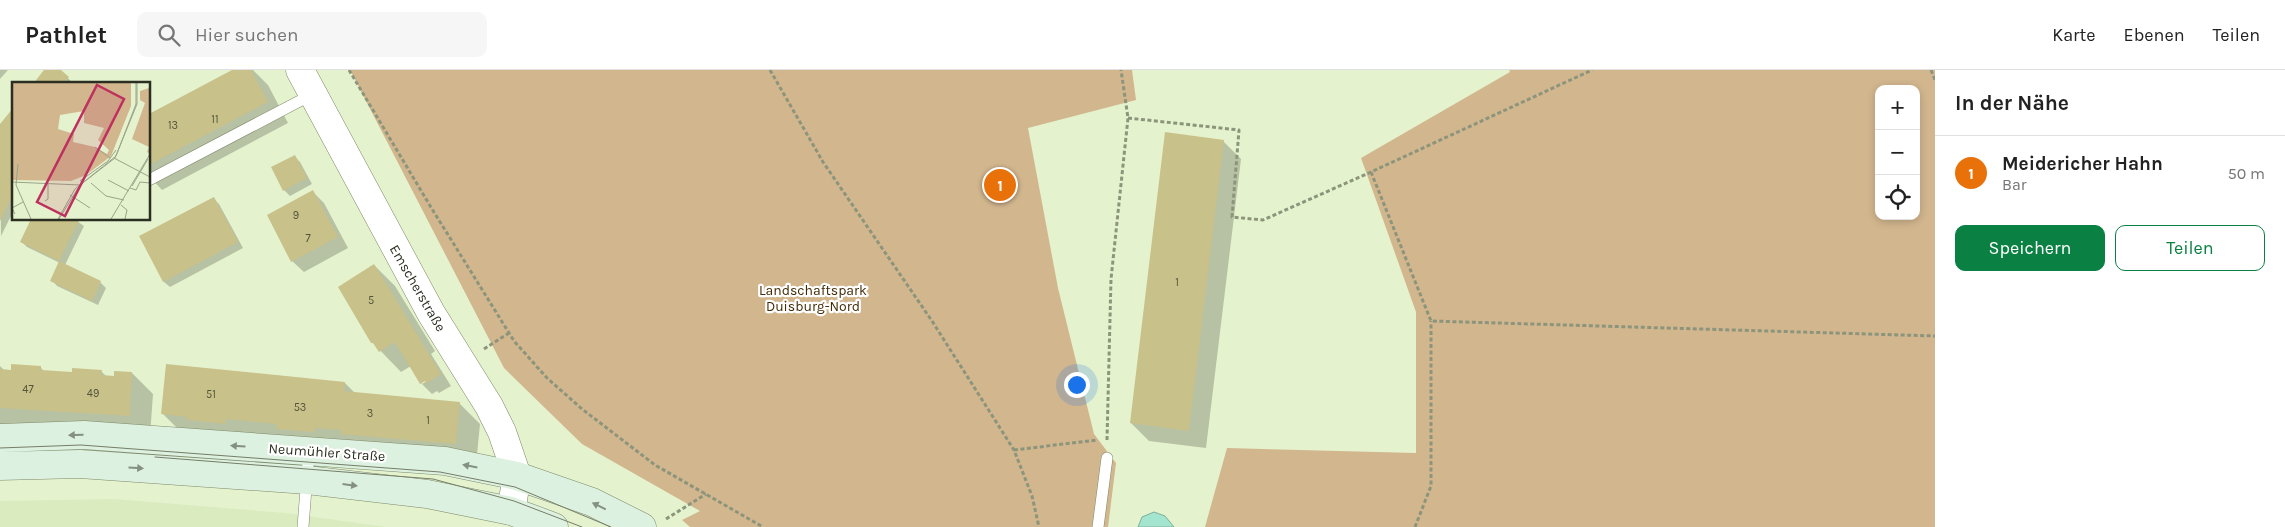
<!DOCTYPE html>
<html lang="de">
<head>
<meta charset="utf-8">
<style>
	:root { --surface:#fff; --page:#f6f6f6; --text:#222; --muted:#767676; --line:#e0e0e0; --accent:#0b8043 }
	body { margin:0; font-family:Karla,sans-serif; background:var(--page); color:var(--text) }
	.controls { position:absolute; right:15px; top:15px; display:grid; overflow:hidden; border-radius:10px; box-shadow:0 2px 8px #0003 }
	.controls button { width:45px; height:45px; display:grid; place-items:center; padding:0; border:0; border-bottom:1px solid var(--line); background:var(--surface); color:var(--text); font:25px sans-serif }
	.you { position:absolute; left:1076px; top:314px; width:18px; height:18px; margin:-12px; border:4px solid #fff; border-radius:50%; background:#1a73e8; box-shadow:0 0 0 8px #1a73e833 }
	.badge { display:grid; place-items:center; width:32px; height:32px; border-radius:50%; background:var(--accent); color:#fff; font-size:16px; font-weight:700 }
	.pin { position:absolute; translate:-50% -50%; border:2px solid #fff; box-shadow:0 1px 5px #0006 }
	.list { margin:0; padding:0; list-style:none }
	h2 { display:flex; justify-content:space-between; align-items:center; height:65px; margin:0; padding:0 20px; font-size:21px }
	h2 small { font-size:16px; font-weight:400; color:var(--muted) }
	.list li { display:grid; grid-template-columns:32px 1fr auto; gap:15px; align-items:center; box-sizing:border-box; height:75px; padding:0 20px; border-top:1px solid var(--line) }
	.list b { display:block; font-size:19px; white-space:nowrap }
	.list p { margin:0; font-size:16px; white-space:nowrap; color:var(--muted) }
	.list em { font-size:16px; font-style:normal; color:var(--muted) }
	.actions { display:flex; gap:10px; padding:15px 20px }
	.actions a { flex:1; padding:11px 0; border:1px solid var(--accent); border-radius:10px; text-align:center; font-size:18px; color:var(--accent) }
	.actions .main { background:var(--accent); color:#fff }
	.icon { flex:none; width:28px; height:28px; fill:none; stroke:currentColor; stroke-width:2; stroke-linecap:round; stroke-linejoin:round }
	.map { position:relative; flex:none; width:1935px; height:457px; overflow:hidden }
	header { display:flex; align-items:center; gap:30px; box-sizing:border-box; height:70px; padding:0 25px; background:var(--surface); border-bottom:1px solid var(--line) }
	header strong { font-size:24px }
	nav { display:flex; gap:28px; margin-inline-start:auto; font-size:18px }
	.search { width:350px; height:45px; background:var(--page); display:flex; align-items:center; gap:12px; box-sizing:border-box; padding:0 18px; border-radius:10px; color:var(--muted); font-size:19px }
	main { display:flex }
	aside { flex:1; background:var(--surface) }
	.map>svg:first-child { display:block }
</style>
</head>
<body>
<header>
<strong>Pathlet</strong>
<div class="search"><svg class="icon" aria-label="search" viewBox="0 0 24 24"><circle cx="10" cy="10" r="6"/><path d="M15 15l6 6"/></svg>Hier suchen</div>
<nav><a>Karte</a><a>Ebenen</a><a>Teilen</a></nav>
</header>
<main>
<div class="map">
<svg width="1935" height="457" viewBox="0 0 1935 457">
	<rect width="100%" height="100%" fill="#e5f2ce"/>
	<path fill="#daebbf" d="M114,429L286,443L386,457H0V431Z"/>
	<path fill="#d2b68e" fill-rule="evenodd" d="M350,0H1132L1136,30L1028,58L1058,218L1094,364L1116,393L1108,457H690L682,450L700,441L582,374L504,298Z
		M1509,0H1935V457H1205L1227,378L1416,383V242L1361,88L1510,2ZM1879,19H1916V146H1879Z"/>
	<path fill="#a3e5cf" stroke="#7fae9b" d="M1154,442L1165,446L1174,457H1138L1142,447Z"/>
	<path fill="#0003" fill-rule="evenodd" d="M0,0H8L0,9Z
		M45,0H59L73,13L34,14Z
		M235,0H253L268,15L288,53L162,120L149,106V45Z
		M14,39V140L1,166L0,56Z
		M1223,71L1241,89L1206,378L1149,371L1131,353Z
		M294,86L300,92L312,114L290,126L284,120Z
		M313,122L324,133L348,178L304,202L292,191L268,146Z
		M213,128L219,134L243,178L170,217L164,212L141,166Z
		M32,149H74L84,156L65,195L100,212L106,218L98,235L57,216L52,210L60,193L27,177L21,171Z
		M374,195L395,216L435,281L431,284L451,316L439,323L437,321L432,324L421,313L411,296L401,302L372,272ZM431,308L422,314V311Z
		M0,296L4,300L12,301L40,297L45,302L74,303L101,301L107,307H116L132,303L153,324L150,366L0,357Z
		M345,313L356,324L459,333L480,354L476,395L184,365L163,344Z"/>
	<path fill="#c9c18a" d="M44,0H61L69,7L64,13L65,14H33Z
		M232,0H251L268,32L149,95V44Z
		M14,37V70L11,77L14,79V123L0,151V54Z
		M1165,62L1224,70L1189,361L1130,353Z
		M295,85L307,108L283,121L271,97Z
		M313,120L338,167L291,192L267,145Z
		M214,127L238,172L163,212L139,166Z
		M31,149L79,150L59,191L20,172Z
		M59,191L101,211L92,231L50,211Z
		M374,194L441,304L427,313L425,311L420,314L395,272L379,282L373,273H371L338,217Z
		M11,294L41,296V300L72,302V298L102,300L101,305L114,306V301L132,302L130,346L0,338V299L11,300Z
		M166,294L345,312L344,321L460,332L456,374L340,364L341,360L315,358L314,362L276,359L277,354L226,349L225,354L187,350V347L161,344Z"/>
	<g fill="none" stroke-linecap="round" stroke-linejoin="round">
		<g stroke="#7e8a69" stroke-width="12">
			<path id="service" d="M149,110L313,24
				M303,457L309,380
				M1098,457L1107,388"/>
		</g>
		<g stroke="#7e8a69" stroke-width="29">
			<path id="tertiary" d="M300,0L431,243L489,336L502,362L517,406L511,441"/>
		</g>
		<g stroke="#7e8a69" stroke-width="29">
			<path id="secondary" d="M0,368L84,365L445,391L517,406L592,432L642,457
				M0,396L80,394L307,410L427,424L511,441L554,457"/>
		</g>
		<path stroke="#8c957c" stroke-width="3" stroke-dasharray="4 2.5" stroke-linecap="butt" d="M349,0L432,139L514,271L547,308L582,339L655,395L763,457
			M770,0L823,92L932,251L1014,380L1032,426L1039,457
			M1931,0L1935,10
			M1128,48L1239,60L1232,147L1263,150L1371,102L1592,0
			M1371,102L1431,251L1935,266
			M484,279L509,263
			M1107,370L1111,209L1128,48L1121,0
			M1014,380L1097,370
			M666,449L706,424
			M1415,457L1431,416V251"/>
		<use href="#service" stroke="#fff" stroke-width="11"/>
		<use href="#tertiary" stroke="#fff" stroke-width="28"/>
		<use href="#secondary" stroke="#ddf1e0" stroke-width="28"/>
		<path stroke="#757d66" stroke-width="1" d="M0,378L81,375L440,402L515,417L611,457
			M155,387L433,409L514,431L582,457"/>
	</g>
	<defs><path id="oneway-solid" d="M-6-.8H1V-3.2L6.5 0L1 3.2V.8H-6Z" transform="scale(1.25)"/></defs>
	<g fill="#849080">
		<use href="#oneway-solid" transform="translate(76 365) rotate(178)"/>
		<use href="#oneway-solid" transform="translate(238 376) rotate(-176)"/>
		<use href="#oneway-solid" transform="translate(470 396) rotate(-169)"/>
		<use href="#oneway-solid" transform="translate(136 398) rotate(4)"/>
		<use href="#oneway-solid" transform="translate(350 415) rotate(7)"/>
		<use href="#oneway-solid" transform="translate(599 436) rotate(-154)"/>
	</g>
	<g text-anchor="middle" stroke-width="4.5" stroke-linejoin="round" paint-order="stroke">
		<g font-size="11" fill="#52543b">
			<text x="215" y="53">11</text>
			<text x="173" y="59">13</text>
			<text x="296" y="149">9</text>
			<text x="308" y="172">7</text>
			<text x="1177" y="216">1</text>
			<text x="371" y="234">5</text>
			<text x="28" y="323">47</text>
			<text x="93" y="327">49</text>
			<text x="211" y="328">51</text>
			<text x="300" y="341">53</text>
			<text x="370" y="347">3</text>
			<text x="428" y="354">1</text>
		</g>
		<g font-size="14" fill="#2a2f21" stroke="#fff">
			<text transform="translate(418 218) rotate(60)" y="5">Emscherstraße</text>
			<text transform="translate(327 382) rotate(4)" y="5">Neumühler Straße</text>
		</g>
		<g font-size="14" fill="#412b03" stroke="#fff">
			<text x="813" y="225">Landschaftspark<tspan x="813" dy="16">Duisburg-Nord</tspan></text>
		</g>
	</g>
	<g transform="translate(12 12)">
		<rect width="138" height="138" fill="#e5f2ce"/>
		<path d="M0,0H119V24L99,74L74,93L59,99L0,98ZM72,29V41L92,46L86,58L97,68L95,72L83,65L61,60L62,52L46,47L48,33ZM137,6V71L135,70L137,65L120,57L133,21L128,18V9Z" fill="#d2b68e" fill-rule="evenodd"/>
		<path fill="none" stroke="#9aa489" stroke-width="1" d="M83,65L98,76M102,76L138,95M6,82L4,103L19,137M96,98L117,109M68,99L96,79L104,68M0,100L68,103M79,101L94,114L112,118M120,104L136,77M118,106L124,108L128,100L138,101M58,113L78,126M33,119L36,117V102M109,123L115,128L113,137M3,132L0,126L11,120M46,137L63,107L104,74L124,22V0M47,137L68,103L103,76L125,22V0M99,137L138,72"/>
		<path fill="#be305e" fill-opacity="0.15" stroke="#be305e" stroke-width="2.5" d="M85,3L112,17L53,134L25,120Z"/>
		<rect width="138" height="138" fill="none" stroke="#2a2f21" stroke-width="2.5"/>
	</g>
</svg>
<div class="controls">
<button>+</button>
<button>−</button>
<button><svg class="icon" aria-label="locate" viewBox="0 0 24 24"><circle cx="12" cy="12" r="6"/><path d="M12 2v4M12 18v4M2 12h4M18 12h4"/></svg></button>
</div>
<div class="you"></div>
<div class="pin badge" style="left:1000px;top:115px;background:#e8710a">1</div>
</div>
<aside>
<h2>In der Nähe<small></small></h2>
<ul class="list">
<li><span class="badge" style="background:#e8710a">1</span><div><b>Meidericher Hahn</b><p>Bar</p></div><em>50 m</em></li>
</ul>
<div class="actions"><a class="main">Speichern</a><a>Teilen</a></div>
</aside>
</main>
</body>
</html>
